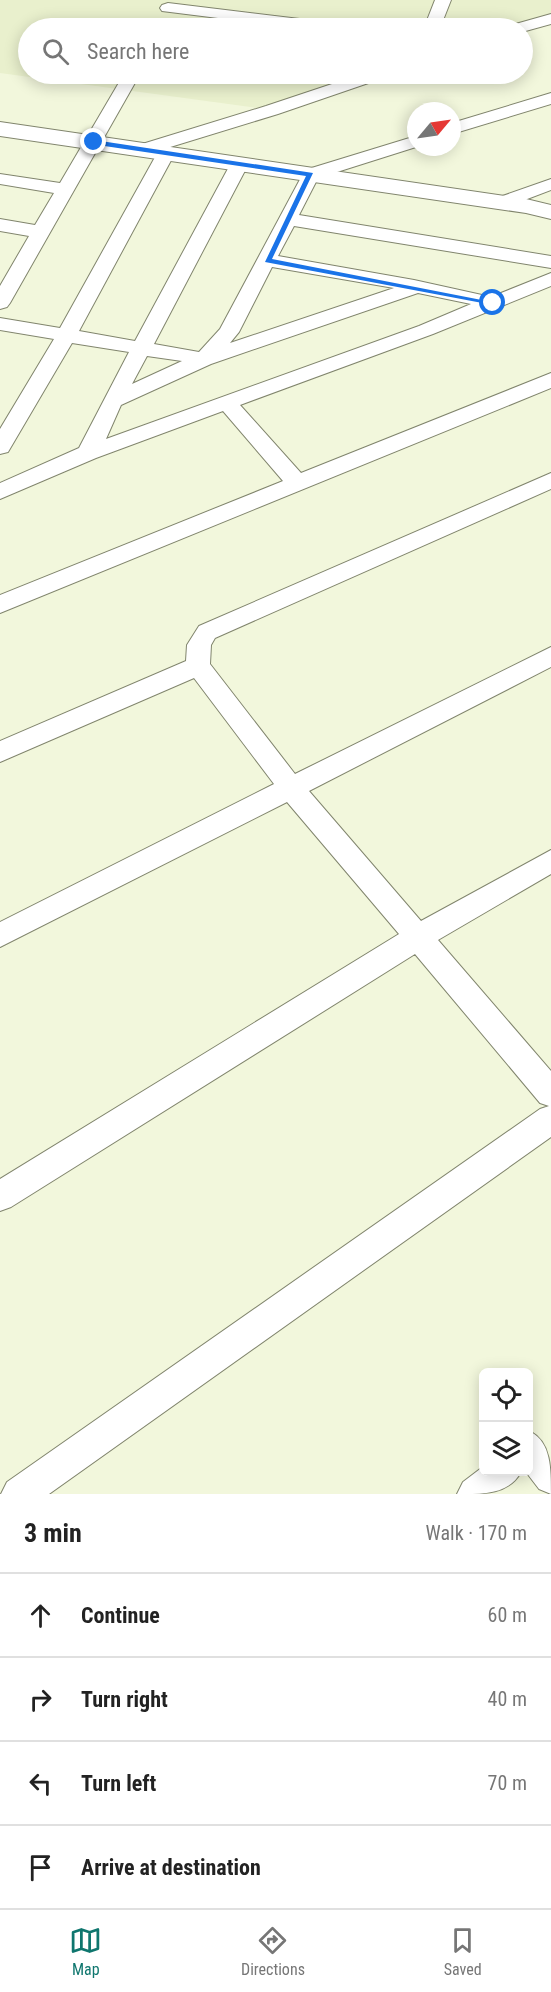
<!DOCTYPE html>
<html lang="en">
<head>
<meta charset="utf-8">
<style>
	:root { --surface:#fff; --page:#f2f2f2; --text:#222; --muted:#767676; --line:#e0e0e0; --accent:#0f766e }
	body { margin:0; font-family:"Roboto Condensed",sans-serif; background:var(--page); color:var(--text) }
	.controls { position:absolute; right:18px; bottom:18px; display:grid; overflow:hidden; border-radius:9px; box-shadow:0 3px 15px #0003 }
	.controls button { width:54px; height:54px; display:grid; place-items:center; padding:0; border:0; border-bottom:2px solid var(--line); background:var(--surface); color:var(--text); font:30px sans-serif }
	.compass { position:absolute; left:407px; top:102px; width:54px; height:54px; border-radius:50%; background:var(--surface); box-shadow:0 3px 15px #0003; rotate:61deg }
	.stop { position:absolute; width:18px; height:18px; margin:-14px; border:4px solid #1a73e8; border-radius:50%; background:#fff }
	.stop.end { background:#1a73e8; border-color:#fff; box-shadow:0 2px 6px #0008 }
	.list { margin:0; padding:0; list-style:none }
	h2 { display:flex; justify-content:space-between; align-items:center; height:78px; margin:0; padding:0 24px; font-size:26px }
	h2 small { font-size:20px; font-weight:400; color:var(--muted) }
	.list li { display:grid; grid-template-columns:39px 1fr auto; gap:18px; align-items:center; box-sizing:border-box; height:84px; padding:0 24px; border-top:2px solid var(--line) }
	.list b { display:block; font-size:22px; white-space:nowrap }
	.list em { font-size:20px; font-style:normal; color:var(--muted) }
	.icon { flex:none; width:33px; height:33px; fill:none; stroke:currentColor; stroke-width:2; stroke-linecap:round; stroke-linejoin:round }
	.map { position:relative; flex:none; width:551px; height:1494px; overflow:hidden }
	.search { position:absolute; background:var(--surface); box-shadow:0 3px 15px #0003; left:18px; right:18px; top:18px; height:66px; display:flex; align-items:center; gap:15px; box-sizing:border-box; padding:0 21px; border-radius:33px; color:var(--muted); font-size:22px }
	.sheet { height:414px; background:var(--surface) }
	nav { display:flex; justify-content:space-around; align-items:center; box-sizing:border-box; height:84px; border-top:2px solid var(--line); background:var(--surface); font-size:16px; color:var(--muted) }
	nav a { display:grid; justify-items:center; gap:3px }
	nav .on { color:var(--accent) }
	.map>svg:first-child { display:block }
</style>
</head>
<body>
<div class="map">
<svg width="551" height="1494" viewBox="0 0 551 1494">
	<rect width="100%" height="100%" fill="#f2f7dc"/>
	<path fill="#e9f0cd" d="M0,0H551V20L522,28H28V74H386L272,110L0,73Z"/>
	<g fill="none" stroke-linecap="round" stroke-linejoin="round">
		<g stroke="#81856d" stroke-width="2">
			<path id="minor" d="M435,0H451L440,28H424Z
				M168,3L333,23L341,28H297L162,11L160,8L162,5Z
				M551,14V24L522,32V28H510L512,25Z
				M124,74H140L10,303L7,307L0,309V286L29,236L0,231V219L35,225L54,193L0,184V174L60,183Z
				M362,74H385L383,78L278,114L167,148L175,153L79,331L135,341L231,163L234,159H246L249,163L154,344L199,352L220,329L305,170L416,136V147L318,178L299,215L551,256V268L294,226L278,256L414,280L491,297L551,273V286L433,334L240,405L301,473L551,373V388L0,613V595L283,481L223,411L96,458L0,499V483L79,448L129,352L72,343L8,452L0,454V429L54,339L0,330V318L60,328L159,150L145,154L139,153L136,149L139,145L266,106ZM272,267L394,288L230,343L239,332ZM418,293L471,304L419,326L106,439L121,405L211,364ZM147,356L182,361L132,384Z
				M551,93V104L452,134V123Z
				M551,179V190L501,209L494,207L492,203L494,199Z
				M551,473V489L215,638L211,645L210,664L295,774L551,647V667L309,791L421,921L551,850V874L438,940L551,1071V1137L49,1494H1L7,1482L540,1109L549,1106L540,1103L415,954L11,1207L0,1211V1179L399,934L287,802L0,947V922L274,784L194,678L0,762V741L186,661L187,645L199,626Z
				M531,1432C551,1443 551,1468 551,1494L539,1489L526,1472H528V1433Z
				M484,1466V1472H521C509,1494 485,1494 457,1494L463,1482Z"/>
		</g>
		<g stroke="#81856d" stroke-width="2">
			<path id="tertiary" d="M0,122L526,199L551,205V219L526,213L0,136Z"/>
		</g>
		<use href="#minor" fill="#fff" fill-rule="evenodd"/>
		<use href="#tertiary" fill="#fff" fill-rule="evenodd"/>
	</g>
	<path fill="#1a73e8" d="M94,140L313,173L272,259L497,303L493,305L265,262L306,176L91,144Z"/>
</svg>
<div class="controls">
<button><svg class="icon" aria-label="locate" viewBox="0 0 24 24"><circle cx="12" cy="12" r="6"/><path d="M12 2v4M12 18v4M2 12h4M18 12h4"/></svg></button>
<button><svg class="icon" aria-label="layers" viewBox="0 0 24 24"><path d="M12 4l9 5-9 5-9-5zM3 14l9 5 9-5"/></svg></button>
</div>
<svg class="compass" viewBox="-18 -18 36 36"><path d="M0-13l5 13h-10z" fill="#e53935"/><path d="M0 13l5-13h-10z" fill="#767676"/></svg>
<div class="stop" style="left:493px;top:303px"></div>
<div class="stop end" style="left:94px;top:142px"></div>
<div class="search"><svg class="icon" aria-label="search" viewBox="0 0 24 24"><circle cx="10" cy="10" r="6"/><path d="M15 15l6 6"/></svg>Search here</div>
</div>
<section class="sheet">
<h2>3 min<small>Walk · 170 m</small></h2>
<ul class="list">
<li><svg class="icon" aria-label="ahead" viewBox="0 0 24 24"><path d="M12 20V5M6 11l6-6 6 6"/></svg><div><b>Continue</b></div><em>60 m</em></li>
<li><svg class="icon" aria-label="right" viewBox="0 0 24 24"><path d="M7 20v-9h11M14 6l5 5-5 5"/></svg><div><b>Turn right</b></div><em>40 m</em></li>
<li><svg class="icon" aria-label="left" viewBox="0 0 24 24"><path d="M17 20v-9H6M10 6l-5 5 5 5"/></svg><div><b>Turn left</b></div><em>70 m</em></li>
<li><svg class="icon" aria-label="arrive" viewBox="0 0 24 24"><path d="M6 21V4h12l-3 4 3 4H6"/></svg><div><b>Arrive at destination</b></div></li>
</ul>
</section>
<nav>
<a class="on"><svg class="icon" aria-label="map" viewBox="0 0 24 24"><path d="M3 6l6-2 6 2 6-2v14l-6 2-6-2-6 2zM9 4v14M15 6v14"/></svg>Map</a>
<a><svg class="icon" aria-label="directions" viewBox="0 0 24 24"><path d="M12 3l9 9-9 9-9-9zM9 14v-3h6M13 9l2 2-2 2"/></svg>Directions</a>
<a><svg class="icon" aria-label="saved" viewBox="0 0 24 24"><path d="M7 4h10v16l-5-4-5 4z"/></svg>Saved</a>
</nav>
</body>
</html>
